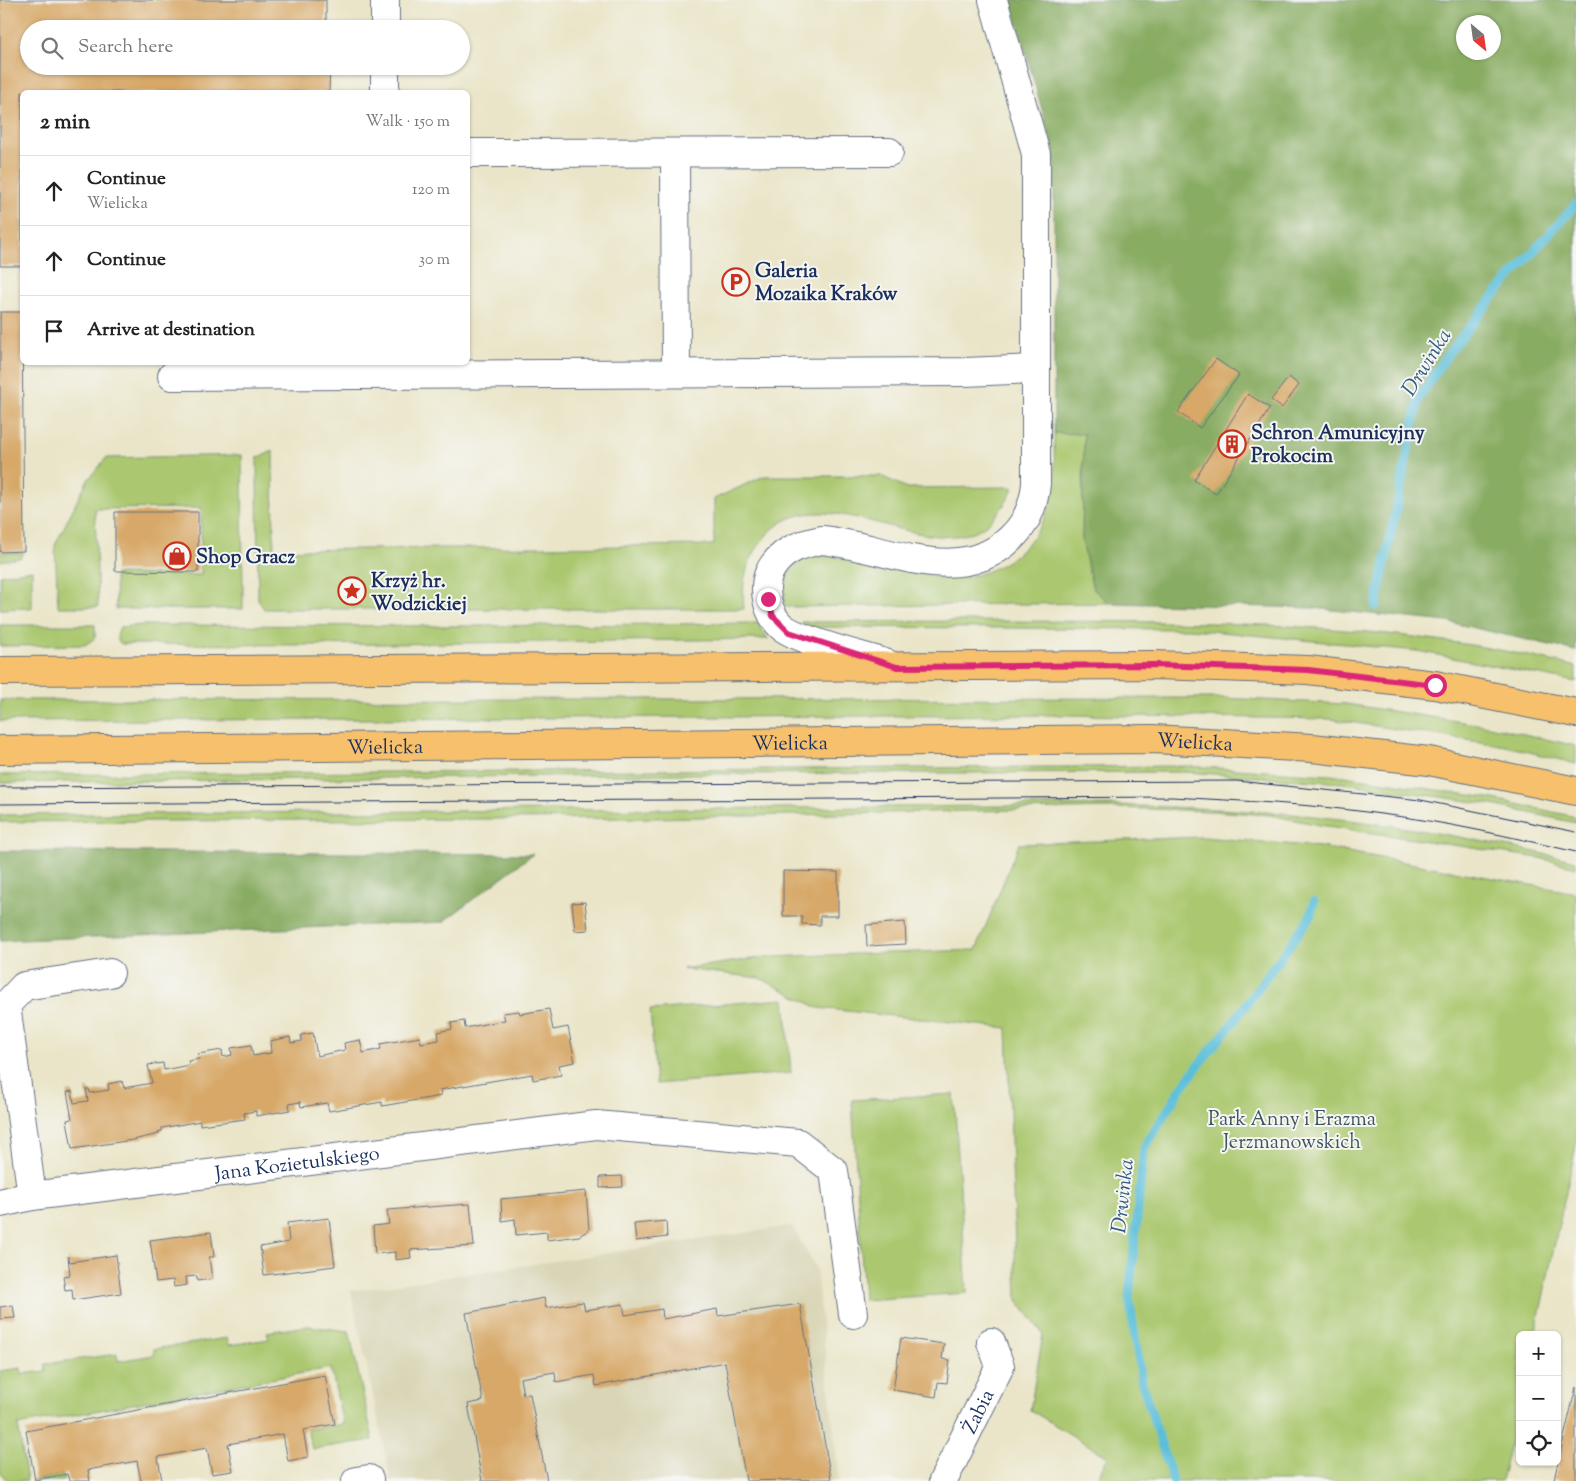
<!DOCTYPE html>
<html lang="en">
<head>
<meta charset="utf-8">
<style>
	:root { --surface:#fff; --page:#f6f6f6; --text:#222; --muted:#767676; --line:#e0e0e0 }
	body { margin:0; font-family:"Sorts Mill Goudy",serif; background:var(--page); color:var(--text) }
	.controls { position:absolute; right:15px; bottom:15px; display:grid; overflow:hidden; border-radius:8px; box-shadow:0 1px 4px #0004 }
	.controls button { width:45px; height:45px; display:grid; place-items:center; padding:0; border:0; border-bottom:1px solid var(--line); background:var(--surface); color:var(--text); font:25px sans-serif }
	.compass { position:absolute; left:1456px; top:15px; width:45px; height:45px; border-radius:50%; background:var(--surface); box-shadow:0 1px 4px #0004; rotate:151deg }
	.stop { position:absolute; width:15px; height:15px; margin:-11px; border:4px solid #db2777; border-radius:50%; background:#fff }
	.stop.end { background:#db2777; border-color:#fff; box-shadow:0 1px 5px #0008 }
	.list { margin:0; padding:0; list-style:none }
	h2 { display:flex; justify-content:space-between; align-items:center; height:65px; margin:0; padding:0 20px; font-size:21px }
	h2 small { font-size:16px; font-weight:400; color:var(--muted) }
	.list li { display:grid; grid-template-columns:32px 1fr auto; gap:15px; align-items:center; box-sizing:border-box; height:70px; padding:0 20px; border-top:1px solid var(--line) }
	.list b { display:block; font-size:19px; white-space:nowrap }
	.list p { margin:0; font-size:16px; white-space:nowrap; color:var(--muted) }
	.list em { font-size:16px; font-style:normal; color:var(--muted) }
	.icon { flex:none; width:28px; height:28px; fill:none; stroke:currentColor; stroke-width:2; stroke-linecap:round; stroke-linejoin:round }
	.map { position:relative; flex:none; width:1576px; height:1481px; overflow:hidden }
	.search { position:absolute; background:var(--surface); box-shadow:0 1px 4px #0004; left:20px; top:20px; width:450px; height:55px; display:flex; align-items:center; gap:12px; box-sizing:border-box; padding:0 18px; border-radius:28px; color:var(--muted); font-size:19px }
	.panel { position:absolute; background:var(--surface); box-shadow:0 1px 4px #0004; left:20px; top:90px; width:450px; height:275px; border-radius:8px }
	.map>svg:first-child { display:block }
</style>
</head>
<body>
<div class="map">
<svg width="1576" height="1481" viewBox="0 0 1576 1481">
	<rect width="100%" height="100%" fill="#f6f6f2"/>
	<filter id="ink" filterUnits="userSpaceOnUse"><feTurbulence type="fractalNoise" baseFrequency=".02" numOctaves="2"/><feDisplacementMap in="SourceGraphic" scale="10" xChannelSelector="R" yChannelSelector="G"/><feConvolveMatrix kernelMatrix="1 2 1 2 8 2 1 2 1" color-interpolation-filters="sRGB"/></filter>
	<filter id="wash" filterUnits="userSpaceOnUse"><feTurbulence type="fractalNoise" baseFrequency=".0096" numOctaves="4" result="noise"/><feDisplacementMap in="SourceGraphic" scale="20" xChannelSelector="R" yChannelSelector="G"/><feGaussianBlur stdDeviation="1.12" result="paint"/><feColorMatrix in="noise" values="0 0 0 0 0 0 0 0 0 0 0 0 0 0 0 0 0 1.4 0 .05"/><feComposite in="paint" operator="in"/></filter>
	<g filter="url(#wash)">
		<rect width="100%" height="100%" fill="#eae5c8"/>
		<path fill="#d9d5b6" d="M792,1226L816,1268L839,1481H391L351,1291Z"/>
		<path fill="#abc86f" stroke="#637c66" d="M1054,433H1084L1082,541L1093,589L1109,603L785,607C780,574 794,555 828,555L941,578C994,582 1042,547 1052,494C1056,474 1054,453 1054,433Z
			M273,451L274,550L714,545V499L764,476H881L907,488L1013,487C1010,497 1005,504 998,513C943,585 820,461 762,541C746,563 741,582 744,609H264L258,599L257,458Z
			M242,455L243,609H116L115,574L201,575V508L95,509L98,607H58L55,545L87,481L106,458Z
			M0,553H24L20,558L0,561Z
			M32,570V608L0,609V575Z
			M976,621C1176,622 1382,617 1576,667V682L1417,651L1190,629L806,627L801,622Z
			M758,623L768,639L308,645L121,644C115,639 117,634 120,627L142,625L473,626Z
			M0,625H95V638L85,645L0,646Z
			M1222,698L1346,704L1489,726L1576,746V764L1506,746L1330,719L1065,715L0,721V700Z
			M1186,766L1345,776L1489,798L1576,817V823L1488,804L1344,783L1186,772L695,774L0,783V775Z
			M1114,805C1164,807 1215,808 1265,812C1370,819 1474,838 1576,861V867L1539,858L1320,825L1270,815L1212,811L1111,808L655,818L0,822V815Z
			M1203,837L1320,847L1576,893V1146L1535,1335H1520V1402L1501,1481H1096L1108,1457L1030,1410L1043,1334L1017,1300L1007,1028L818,1008L760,978L683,969L767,957L976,950L1019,844Z
			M785,999L791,1073L656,1084L650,1010Z
			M954,1094L967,1293L864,1300L852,1100Z
			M308,1326L349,1331L373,1440L312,1449L307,1430L343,1424L331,1368L18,1425L27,1481H8L0,1473V1371L21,1368L22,1374L46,1371L45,1364L117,1354L118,1361L154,1355V1349L227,1338L229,1345L269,1339L267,1332Z
			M63,1475L64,1480L62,1481H31Z"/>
		<path fill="#88ac62" stroke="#526e60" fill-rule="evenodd" d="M1011,0H1576V651L1448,622L1312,608L1109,603L1093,589L1082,541L1084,434L1054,433V152ZM1464,22H1494V52H1464Z
			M0,851L533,854L443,922L0,941Z"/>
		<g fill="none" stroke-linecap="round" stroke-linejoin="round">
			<path stroke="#5cbfda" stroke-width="9" d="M1376,606L1419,398L1448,354L1498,291L1576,204
				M1173,1481L1142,1383L1129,1297L1144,1148L1180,1090L1204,1058L1232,1024L1310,917L1314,902"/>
		</g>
		<g id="blocks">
			<path fill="#d7a867" d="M0,0H326V29H29V66H330L329,92H22V266H0Z
				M0,312H22L24,551L0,552Z
				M1216,359L1239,375L1200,428L1178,412Z
				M1289,377L1299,385L1282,408L1271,400Z
				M1248,394L1270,408L1216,494L1194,480Z
				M115,512H198V572L115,571Z
				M783,871L838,872V916H820V925L802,924V916H783Z
				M585,902L588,930L575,931L572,903Z
				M905,922L906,944L867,946L866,925Z
				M549,1009L553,1030L568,1027L575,1062L559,1065L561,1075L533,1080L532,1074L440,1090L441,1096L382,1106V1102L329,1111L327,1103L301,1107L300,1102L289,1104L290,1110L256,1116V1111L244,1113L245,1119L200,1125V1121L162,1128V1131L158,1132L159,1134L133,1140L72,1149L67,1120L72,1119L67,1092L72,1091L74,1103L88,1101L86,1089H89L90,1093L109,1090L108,1084L122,1081L124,1088L152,1083L148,1065L163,1063L164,1070L189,1065L188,1061L199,1059L198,1054L222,1050L223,1057L232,1055L231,1048L251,1045L253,1056L271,1053L270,1041L290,1037L291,1043L302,1041L301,1035L313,1033L317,1056L345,1050L344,1043L360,1040L363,1053L381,1049L380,1044L420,1037L421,1043L439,1040L438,1032L452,1029L451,1023L464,1021L465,1028L505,1020L503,1013L519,1011L520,1014Z
				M622,1176L623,1187L600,1188V1177Z
				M586,1191L589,1230L579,1236L547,1240V1232L516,1235L515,1219L502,1221L501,1199Z
				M470,1204L474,1246L410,1250L411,1258L395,1260V1252L375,1254L373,1226L389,1224L387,1210Z
				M329,1218L335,1266L264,1275L260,1247L289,1242L287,1223Z
				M666,1221L667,1237L636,1241L634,1224Z
				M211,1232L214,1257H209L212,1279L197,1281V1276L186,1277L187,1285L174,1287L173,1280L156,1282L150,1240Z
				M116,1255L121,1293L73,1300L72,1289L65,1290L63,1276L70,1275L68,1256L70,1262Z
				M544,1298L546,1308L583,1302L585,1310L623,1304L625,1315L662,1309L663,1319L717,1309L718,1316L800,1304L831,1479L746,1481L725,1362L596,1386L594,1375L556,1382L555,1372L520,1378L523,1395L530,1394L547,1481H482L468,1404L483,1401L466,1313Z
				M13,1305L15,1318L0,1319V1307Z
				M901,1338L944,1344L942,1359L950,1360L947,1383L938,1382L936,1397L893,1390Z
				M325,1375L335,1424L303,1430L308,1457L288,1461L283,1434L228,1444L233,1471L212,1474L207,1448L158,1457L162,1481H141L137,1461L88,1470L90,1481H69L67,1474L35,1480L26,1431Z
				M1576,1387V1481H1563L1554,1479Z"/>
		</g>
	</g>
	<g filter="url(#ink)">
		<use href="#blocks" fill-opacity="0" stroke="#636f83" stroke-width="1"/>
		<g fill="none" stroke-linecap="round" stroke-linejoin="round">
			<g stroke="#636f83" stroke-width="30">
				<g id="minor">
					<path d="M385,0V29"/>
					<path d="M385,66V92"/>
					<path d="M468,153L889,152"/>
					<path d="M675,154L676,372"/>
					<path d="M172,376L965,372L1036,369"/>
					<path d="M888,664C863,656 800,641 782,627C768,615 762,590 769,573C779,551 800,544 822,540C884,546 959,589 1011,538C1027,523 1034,505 1036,484V154L993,0"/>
					<path d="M32,1196L6,1005L24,986L110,973"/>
					<path id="s1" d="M0,1203L32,1196L596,1125L798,1143L834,1171L853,1314"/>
					<path d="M356,1481L369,1479V1481"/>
					<path id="s2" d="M943,1481L1000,1366L991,1342"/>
				</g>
			</g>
			<g stroke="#636f83" stroke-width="30">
				<g id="major">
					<path d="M0,671L1154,665L1308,670L1435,685L1576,713"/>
					<path id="s3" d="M0,750L1153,739L1312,748L1429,761L1576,791"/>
				</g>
			</g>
			<use href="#minor" stroke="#fff" stroke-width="28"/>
			<use href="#major" stroke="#f7c06c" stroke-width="28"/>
			<path stroke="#1b2f5e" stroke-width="1" d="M0,787L1237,781L1421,800L1576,832
				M0,804L1172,797C1242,801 1312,804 1381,814C1447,822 1511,837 1576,852"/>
		</g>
	</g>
	<g fill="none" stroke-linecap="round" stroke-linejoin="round" filter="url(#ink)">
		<path stroke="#db2777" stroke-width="6" d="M768,599L773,616L789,632L897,667L1154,665L1308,670L1435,685"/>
	</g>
	<defs>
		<g id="parking-ring" transform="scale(1.4375)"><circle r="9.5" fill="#f6f6f2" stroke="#c8321e" stroke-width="1.5"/><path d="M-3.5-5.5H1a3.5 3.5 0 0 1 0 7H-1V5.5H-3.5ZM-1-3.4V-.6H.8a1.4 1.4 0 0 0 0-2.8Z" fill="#c8321e"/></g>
		<g id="building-ring" transform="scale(1.4375)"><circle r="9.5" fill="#f6f6f2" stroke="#c8321e" stroke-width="1.5"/><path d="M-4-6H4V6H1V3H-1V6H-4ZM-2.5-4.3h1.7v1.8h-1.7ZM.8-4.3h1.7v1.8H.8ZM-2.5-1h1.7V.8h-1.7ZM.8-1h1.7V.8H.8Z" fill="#c8321e"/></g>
		<g id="shop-ring" transform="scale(1.4375)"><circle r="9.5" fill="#f6f6f2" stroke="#c8321e" stroke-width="1.5"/><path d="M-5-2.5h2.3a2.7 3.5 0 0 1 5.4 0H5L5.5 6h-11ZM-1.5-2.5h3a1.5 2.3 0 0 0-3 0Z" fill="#c8321e"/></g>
		<g id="sight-ring" transform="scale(1.4375)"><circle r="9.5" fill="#f6f6f2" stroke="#c8321e" stroke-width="1.5"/><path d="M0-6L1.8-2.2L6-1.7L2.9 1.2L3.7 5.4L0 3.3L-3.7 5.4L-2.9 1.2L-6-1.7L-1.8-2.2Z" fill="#c8321e"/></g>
	</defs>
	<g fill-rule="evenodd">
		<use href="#parking-ring" x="736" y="282"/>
		<use href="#building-ring" x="1232" y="444"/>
		<use href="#shop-ring" x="177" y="556"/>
		<use href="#sight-ring" x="352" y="591"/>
	</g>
	<g text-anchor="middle" stroke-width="4" stroke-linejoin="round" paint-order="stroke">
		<g font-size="20" font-weight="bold" fill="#1b2f5e" stroke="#f6f6f2" text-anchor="start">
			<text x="755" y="277">Galeria<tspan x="755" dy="23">Mozaika Kraków</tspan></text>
			<text x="1251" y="439">Schron Amunicyjny<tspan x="1251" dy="23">Prokocim</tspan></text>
			<text x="196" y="563">Shop Gracz</text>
			<text x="371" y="587">Krzyż hr.<tspan x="371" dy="23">Wodzickiej</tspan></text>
		</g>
		<g font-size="20" fill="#1b2f5e" stroke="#f6f6f2">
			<text dy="7" stroke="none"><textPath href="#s3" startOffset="1195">Wielicka</textPath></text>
			<text dy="7" stroke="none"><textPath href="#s3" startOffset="790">Wielicka</textPath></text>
			<text dy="7" stroke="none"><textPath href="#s3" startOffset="385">Wielicka</textPath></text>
			<text dy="7" stroke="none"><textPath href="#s1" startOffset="300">Jana Kozietulskiego</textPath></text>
			<text dy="7" stroke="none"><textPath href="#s2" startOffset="78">Żabia</textPath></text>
		</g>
		<g font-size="20" fill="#3f5562" stroke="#f6f6f2">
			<text x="1292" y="1125">Park Anny i Erazma<tspan x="1292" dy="23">Jerzmanowskich</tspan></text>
		</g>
		<g font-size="21" font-style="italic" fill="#2e5a83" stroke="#f6f6f2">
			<text transform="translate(1426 362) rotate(-58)" y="7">Drwinka</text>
			<text transform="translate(1122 1196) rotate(-84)" y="7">Drwinka</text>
		</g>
	</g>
</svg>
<div class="controls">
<button>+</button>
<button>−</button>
<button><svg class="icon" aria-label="locate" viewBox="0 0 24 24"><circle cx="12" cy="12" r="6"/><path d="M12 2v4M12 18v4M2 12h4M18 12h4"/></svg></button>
</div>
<svg class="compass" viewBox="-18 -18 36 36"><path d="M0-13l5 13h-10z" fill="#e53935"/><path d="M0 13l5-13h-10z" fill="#767676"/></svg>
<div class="stop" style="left:1435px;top:685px"></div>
<div class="stop end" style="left:768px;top:599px"></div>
<div class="search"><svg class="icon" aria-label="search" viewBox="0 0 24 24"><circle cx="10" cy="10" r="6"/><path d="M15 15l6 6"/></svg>Search here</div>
<section class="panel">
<h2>2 min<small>Walk · 150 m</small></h2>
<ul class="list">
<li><svg class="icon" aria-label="ahead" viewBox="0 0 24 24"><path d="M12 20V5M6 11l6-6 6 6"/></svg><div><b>Continue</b><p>Wielicka</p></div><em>120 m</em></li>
<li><svg class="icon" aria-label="ahead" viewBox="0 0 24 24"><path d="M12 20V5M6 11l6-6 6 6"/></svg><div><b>Continue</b></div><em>30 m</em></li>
<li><svg class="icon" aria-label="arrive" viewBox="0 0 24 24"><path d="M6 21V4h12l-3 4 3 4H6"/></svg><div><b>Arrive at destination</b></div></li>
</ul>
</section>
</div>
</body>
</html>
